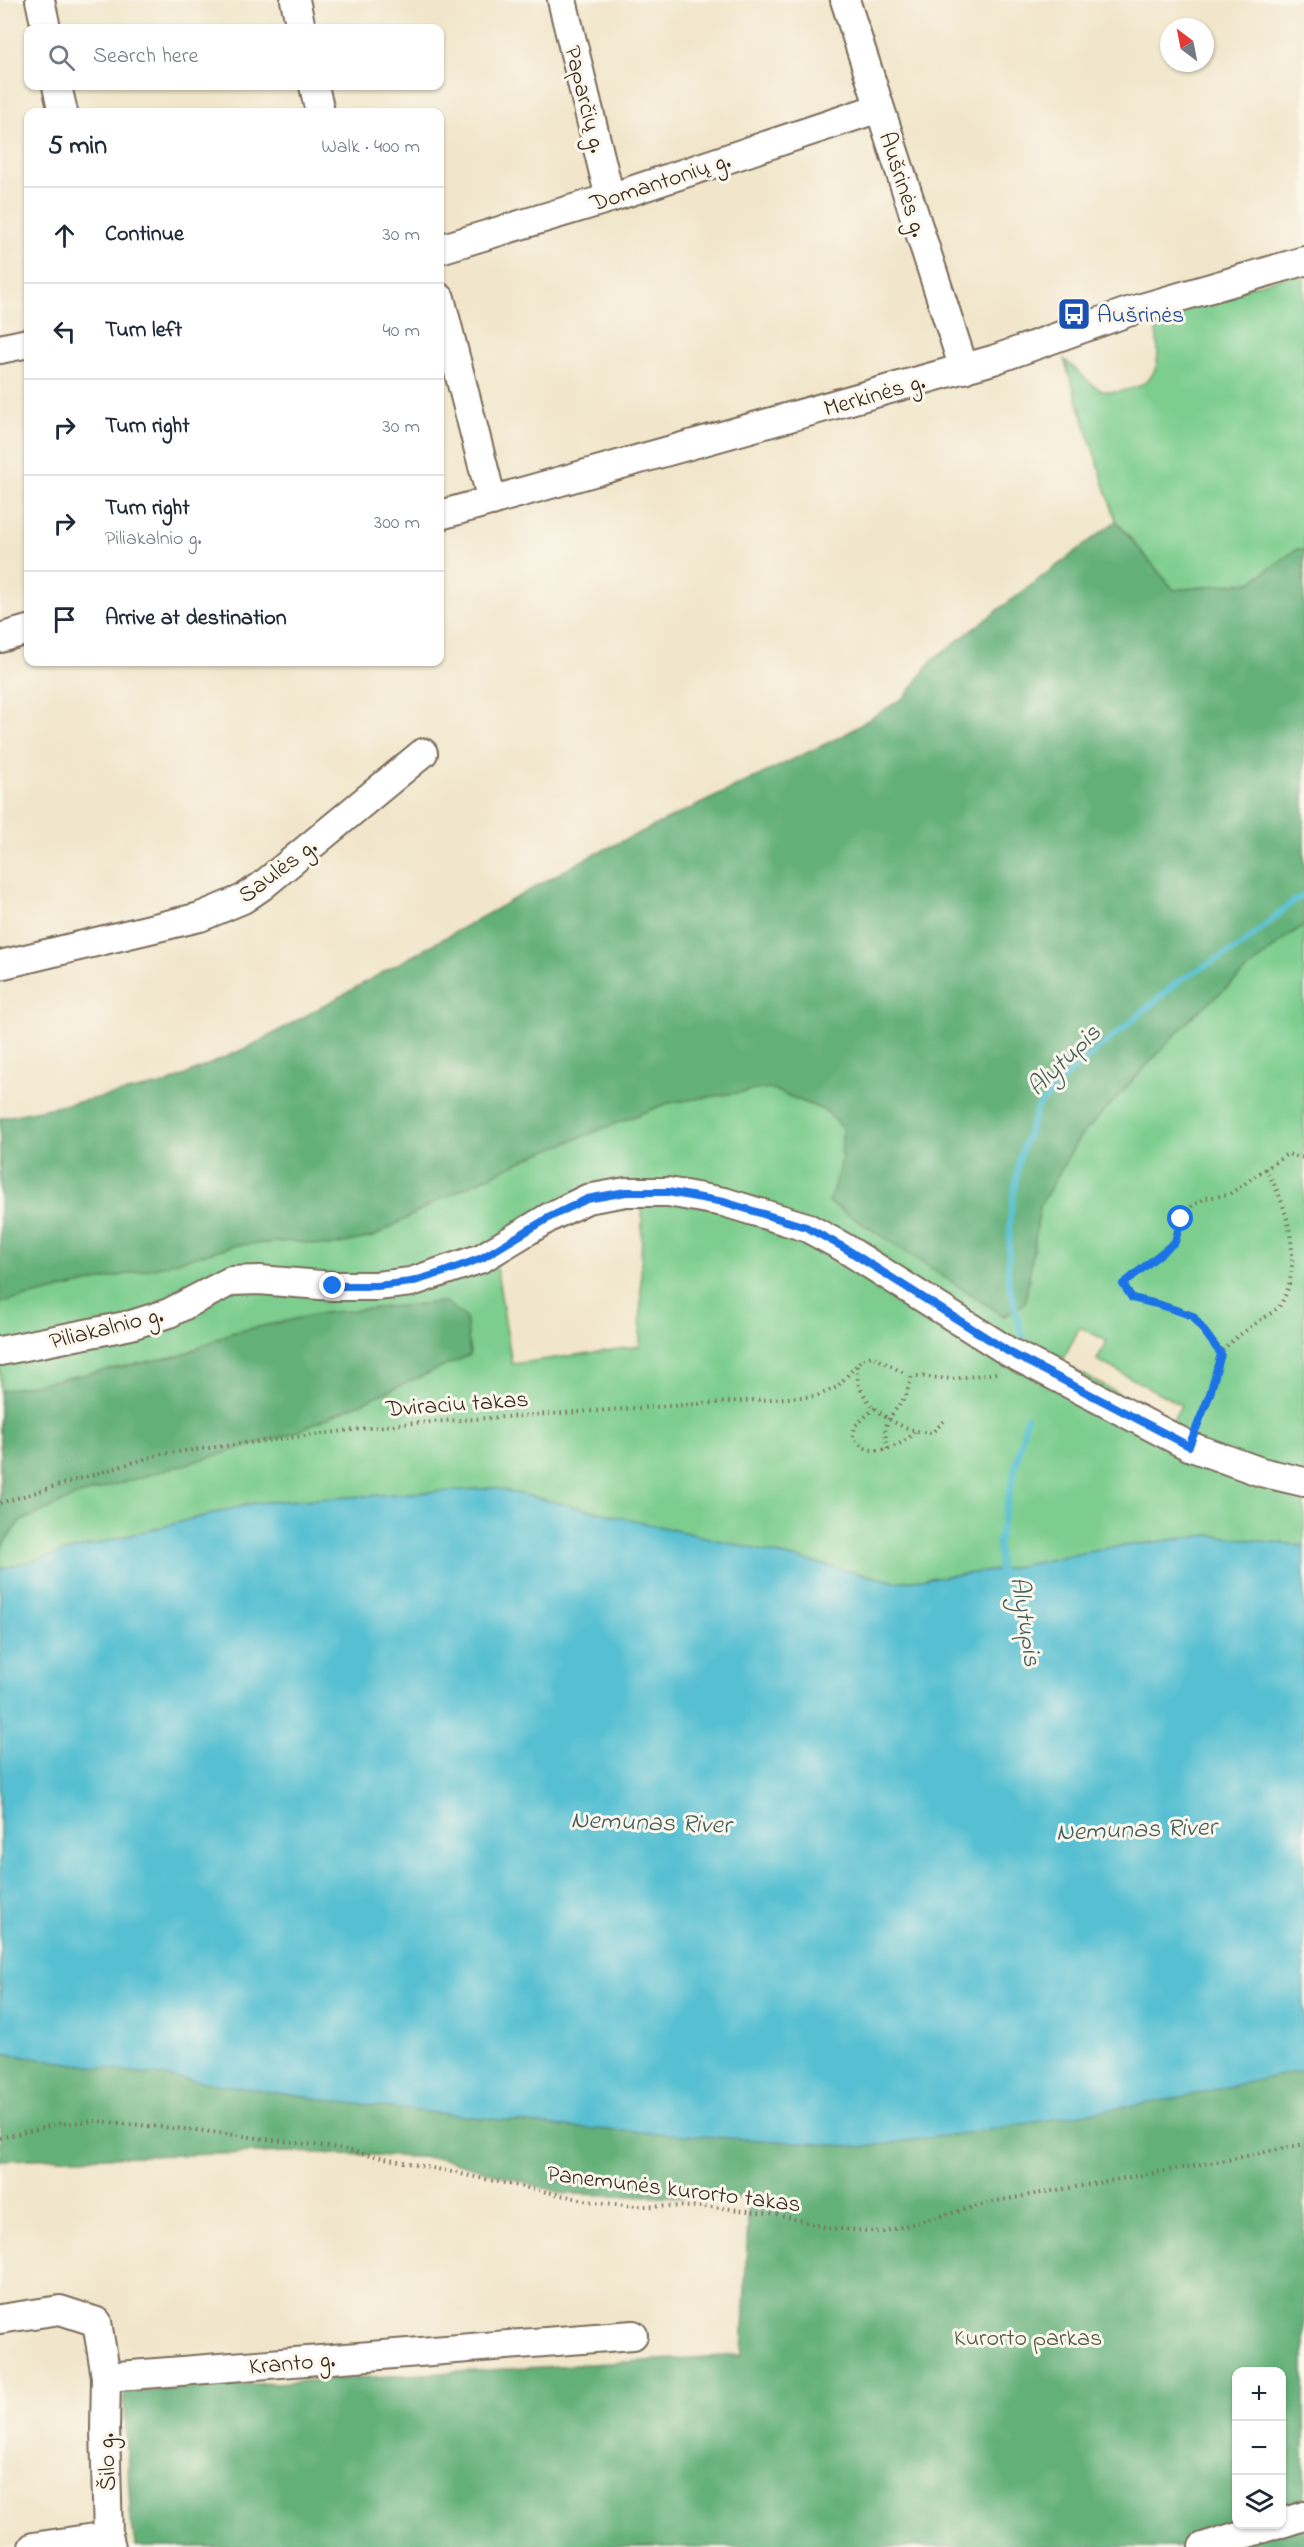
<!DOCTYPE html>
<html lang="en">
<head>
<meta charset="utf-8">
<style>
	:root { --surface:#fff; --page:#f6f6f7; --text:#1f2937; --muted:#747a83; --line:#e0e1e3 }
	body { margin:0; font-family:"Indie Flower",sans-serif; background:var(--page); color:var(--text) }
	.controls { position:absolute; right:18px; bottom:18px; display:grid; overflow:hidden; border-radius:12px; box-shadow:0 2px 4px #0004 }
	.controls button { width:54px; height:54px; display:grid; place-items:center; padding:0; border:0; border-bottom:2px solid var(--line); background:var(--surface); color:var(--text); font:30px sans-serif }
	.compass { position:absolute; left:1160px; top:18px; width:54px; height:54px; border-radius:50%; background:var(--surface); box-shadow:0 2px 4px #0004; rotate:328deg }
	.stop { position:absolute; width:18px; height:18px; margin:-14px; border:4px solid #1a73e8; border-radius:50%; background:#fff }
	.stop.end { background:#1a73e8; border-color:#fff; box-shadow:0 2px 6px #0008 }
	.list { margin:0; padding:0; list-style:none }
	h2 { display:flex; justify-content:space-between; align-items:center; height:78px; margin:0; padding:0 24px; font-size:26px }
	h2 small { font-size:20px; font-weight:400; color:var(--muted) }
	.list li { display:grid; grid-template-columns:39px 1fr auto; gap:18px; align-items:center; box-sizing:border-box; height:96px; padding:0 24px; border-top:2px solid var(--line) }
	.list b { display:block; font-size:22px; white-space:nowrap }
	.list p { margin:0; font-size:20px; white-space:nowrap; color:var(--muted) }
	.list em { font-size:20px; font-style:normal; color:var(--muted) }
	.icon { flex:none; width:33px; height:33px; fill:none; stroke:currentColor; stroke-width:2; stroke-linecap:round; stroke-linejoin:round }
	.map { position:relative; flex:none; width:1304px; height:2547px; overflow:hidden }
	.search { position:absolute; background:var(--surface); box-shadow:0 2px 4px #0004; left:24px; top:24px; width:420px; height:66px; display:flex; align-items:center; gap:15px; box-sizing:border-box; padding:0 21px; border-radius:12px; color:var(--muted); font-size:22px }
	.panel { position:absolute; background:var(--surface); box-shadow:0 2px 4px #0004; left:24px; top:108px; width:420px; height:558px; border-radius:12px }
	.map>svg:first-child { display:block }
</style>
</head>
<body>
<div class="map">
<svg width="1304" height="2547" viewBox="0 0 1304 2547">
	<rect width="100%" height="100%" fill="#fbf7ec"/>
	<filter id="ink" filterUnits="userSpaceOnUse"><feTurbulence type="fractalNoise" baseFrequency=".0167" numOctaves="2"/><feDisplacementMap in="SourceGraphic" scale="12" xChannelSelector="R" yChannelSelector="G"/><feConvolveMatrix kernelMatrix="1 2 1 2 8 2 1 2 1" color-interpolation-filters="sRGB"/></filter>
	<filter id="wash" filterUnits="userSpaceOnUse"><feTurbulence type="fractalNoise" baseFrequency=".008" numOctaves="4" result="noise"/><feDisplacementMap in="SourceGraphic" scale="24" xChannelSelector="R" yChannelSelector="G"/><feGaussianBlur stdDeviation="1.35" result="paint"/><feColorMatrix in="noise" values="0 0 0 0 0 0 0 0 0 0 0 0 0 0 0 0 0 1.4 0 .05"/><feComposite in="paint" operator="in"/></filter>
	<g filter="url(#wash)">
		<rect width="100%" height="100%" fill="#f1e6cb"/>
		<path fill="#7bcd8e" stroke="#5b7c56" stroke-width="1.5" fill-rule="evenodd" d="M1304,272V550L1297,549L1251,582L1174,590L1116,521L1064,359C1075,368 1087,382 1099,389C1108,394 1118,392 1126,390C1166,382 1159,350 1154,320L1200,300Z
			M1304,926V1546L1209,1535L1108,1548L999,1570L896,1582L495,1488L254,1503L0,1569V1549L19,1522L76,1496L293,1433L470,1354L466,1318L445,1302L323,1313L231,1333L182,1355L0,1391V1303L153,1268L237,1245L292,1241L328,1246L373,1237L439,1200L535,1155L668,1103L769,1088L826,1111L842,1127V1161L829,1203L1025,1303L1040,1206L1079,1138L1194,1015L1289,935ZM642,1207L640,1346L512,1364L496,1264L570,1218ZM1080,1327L1107,1341L1097,1360L1181,1405L1172,1422L1061,1363Z"/>
		<path fill="#64b079" stroke="#506d4c" stroke-width="1.5" fill-rule="evenodd" d="M1116,521L1174,590L1251,582L1297,549L1304,550V926L1289,935L1194,1015L1079,1138L1040,1206L1025,1303L1004,1316L829,1202L842,1161V1127L826,1111L769,1088L668,1103L535,1155L439,1200L373,1237L328,1246L292,1241L237,1245L153,1268L0,1303V1118L165,1084L255,1044L585,859L844,735L905,697L932,660Z
			M445,1302L466,1318L470,1355L293,1433L76,1496L19,1522L0,1549V1391L182,1355L231,1333L323,1313Z
			M0,2053L356,2104L565,2127L1172,2099L1304,2070V2547H136L131,2526L124,2392L742,2355L749,2198L565,2194L441,2158L292,2152L0,2160ZM1236,2372H1282V2524H1236Z"/>
		<path fill="#56c0d2" stroke="#487578" stroke-width="1.5" d="M495,1488L896,1582L999,1570L1108,1548L1209,1535L1304,1546V2070L1172,2099L993,2129L865,2147L565,2127L356,2104L0,2053V1569L254,1503Z"/>
		<g fill="none" stroke-linecap="round" stroke-linejoin="round">
			<path stroke="#56c0d2" stroke-width="6" d="M1023,1340L1008,1278L1010,1219L1020,1155L1038,1107L1068,1075L1180,980L1241,946L1295,900L1304,896
				M1000,1575L998,1542L1027,1417"/>
		</g>
	</g>
	<g filter="url(#ink)">
		<g fill="none" stroke-linecap="round" stroke-linejoin="round">
			<g stroke="#7b6c5b" stroke-width="32">
				<path id="minor" d="M40,0L46,28
					M295,0L301,28
					M562,0L610,198
					M845,0L964,369
					M57,86L63,112
					M314,86L320,112
					M440,249L610,198L879,108
					M440,298L492,501
					M0,349L28,343
					M440,515L993,360L1128,312L1304,261
					M0,638L28,630
					M0,965L200,917L243,899L262,886L423,753
					M0,1351L131,1325L169,1313L231,1281L259,1280L333,1286H377L411,1282L482,1258L550,1217L587,1199L626,1192H668L724,1202L806,1227L843,1247L1009,1352L1189,1446L1261,1472L1304,1482
					M0,2319L60,2310L97,2322L106,2377L633,2335
					M106,2377L105,2429L108,2536L111,2547
					M1282,2523L1304,2516
					M33,2547L108,2536
					M1203,2547L1276,2524"/>
			</g>
			<path stroke="#7b6c5b" stroke-width="4" stroke-dasharray="1.5 4.5" stroke-linecap="butt" d="M1221,1354L1193,1316L1161,1305L1132,1298L1123,1284L1175,1242L1181,1219L1193,1205L1205,1198L1228,1195L1287,1154L1304,1158
				M857,1366C858,1372 857,1380 859,1385C870,1413 904,1432 932,1433L945,1420
				M917,1376L952,1379L997,1373
				M875,1408L855,1426L853,1436C867,1461 898,1449 915,1432
				M1198,1424C1202,1414 1207,1404 1211,1393C1214,1382 1214,1364 1221,1353C1232,1337 1263,1320 1279,1307C1304,1271 1290,1205 1265,1169
				M887,1449L885,1429L889,1418L906,1396L912,1375
				M0,1503L161,1454L400,1424L817,1396L837,1387L862,1359L872,1356L904,1373
				M0,2138L58,2124L95,2121L195,2130L337,2148L594,2202L637,2206L712,2207L776,2214L828,2228L883,2232L996,2201L1227,2160L1304,2144"/>
			<use href="#minor" stroke="#fff" stroke-width="28"/>
		</g>
	</g>
	<g fill="none" stroke-linecap="round" stroke-linejoin="round" filter="url(#ink)">
		<path stroke="#1a73e8" stroke-width="8" d="M333,1286H377L411,1282L444,1272L482,1258L550,1217L587,1199L626,1192H668L724,1202L806,1227L843,1247L1009,1352L1189,1446L1210,1394L1221,1354L1193,1316L1161,1305L1132,1298L1123,1284L1175,1242L1181,1219"/>
	</g>
	<defs>
		<g id="bus-square" transform="scale(1.725)"><rect x="-9" y="-9" width="18" height="18" rx="4" fill="#1a4fb4" stroke="#fbf7ec"/><path d="M-5-6H5V4H4V6H2V4H-2V6H-4V4H-5ZM-3.5-4V0h7V-4ZM-3.5 1.2v1.5H-2V1.2ZM2 1.2v1.5H3.5V1.2Z" fill="#fff"/></g>
	</defs>
	<g fill-rule="evenodd">
		<use href="#bus-square" x="1074" y="314"/>
	</g>
	<g text-anchor="middle" stroke-width="6" stroke-linejoin="round" paint-order="stroke">
		<g font-size="24" fill="#3b2a1e" stroke="#fbf7ec">
			<text transform="translate(586 99) rotate(76)" y="8">Paparčių g.</text>
			<text transform="translate(660 181) rotate(-18)" y="8">Domantonių g.</text>
			<text transform="translate(904 184) rotate(72)" y="8">Aušrinės g.</text>
			<text transform="translate(874 394) rotate(-16)" y="8">Merkinės g.</text>
			<text transform="translate(277 870) rotate(-37)" y="8">Saulės g.</text>
			<text transform="translate(106 1327) rotate(-14)" y="8">Piliakalnio g.</text>
			<text transform="translate(457 1403) rotate(-4)" y="8">Dviraciu takas</text>
			<text transform="translate(674 2188) rotate(7)" y="8">Panemunės kurorto takas</text>
			<text transform="translate(292 2362) rotate(-5)" y="8">Kranto g.</text>
			<text transform="translate(106 2462) rotate(-92)" y="8">Šilo g.</text>
		</g>
		<g font-size="24" fill="#164399" stroke="#fbf7ec" text-anchor="start">
			<text x="1097" y="322">Aušrinės</text>
		</g>
		<g font-size="24" fill="#4e5b40" stroke="#fbf7ec">
			<text x="1028" y="2345">Kurorto parkas</text>
		</g>
		<g font-size="26" font-style="italic" fill="#445e5d" stroke="#fbf7ec">
			<text transform="translate(1063 1059) rotate(-44)" y="9">Alytupis</text>
			<text transform="translate(1027 1621) rotate(81)" y="9">Alytupis</text>
			<text transform="translate(651 1821) rotate(2)" y="9">Nemunas River</text>
			<text transform="translate(1136 1828) rotate(-2)" y="9">Nemunas River</text>
		</g>
	</g>
</svg>
<div class="controls">
<button>+</button>
<button>−</button>
<button><svg class="icon" aria-label="layers" viewBox="0 0 24 24"><path d="M12 4l9 5-9 5-9-5zM3 14l9 5 9-5"/></svg></button>
</div>
<svg class="compass" viewBox="-18 -18 36 36"><path d="M0-13l5 13h-10z" fill="#e53935"/><path d="M0 13l5-13h-10z" fill="#747a83"/></svg>
<div class="stop" style="left:1181px;top:1219px"></div>
<div class="stop end" style="left:333px;top:1286px"></div>
<div class="search"><svg class="icon" aria-label="search" viewBox="0 0 24 24"><circle cx="10" cy="10" r="6"/><path d="M15 15l6 6"/></svg>Search here</div>
<section class="panel">
<h2>5 min<small>Walk · 400 m</small></h2>
<ul class="list">
<li><svg class="icon" aria-label="ahead" viewBox="0 0 24 24"><path d="M12 20V5M6 11l6-6 6 6"/></svg><div><b>Continue</b></div><em>30 m</em></li>
<li><svg class="icon" aria-label="left" viewBox="0 0 24 24"><path d="M17 20v-9H6M10 6l-5 5 5 5"/></svg><div><b>Turn left</b></div><em>40 m</em></li>
<li><svg class="icon" aria-label="right" viewBox="0 0 24 24"><path d="M7 20v-9h11M14 6l5 5-5 5"/></svg><div><b>Turn right</b></div><em>30 m</em></li>
<li><svg class="icon" aria-label="right" viewBox="0 0 24 24"><path d="M7 20v-9h11M14 6l5 5-5 5"/></svg><div><b>Turn right</b><p>Piliakalnio g.</p></div><em>300 m</em></li>
<li><svg class="icon" aria-label="arrive" viewBox="0 0 24 24"><path d="M6 21V4h12l-3 4 3 4H6"/></svg><div><b>Arrive at destination</b></div></li>
</ul>
</section>
</div>
</body>
</html>
